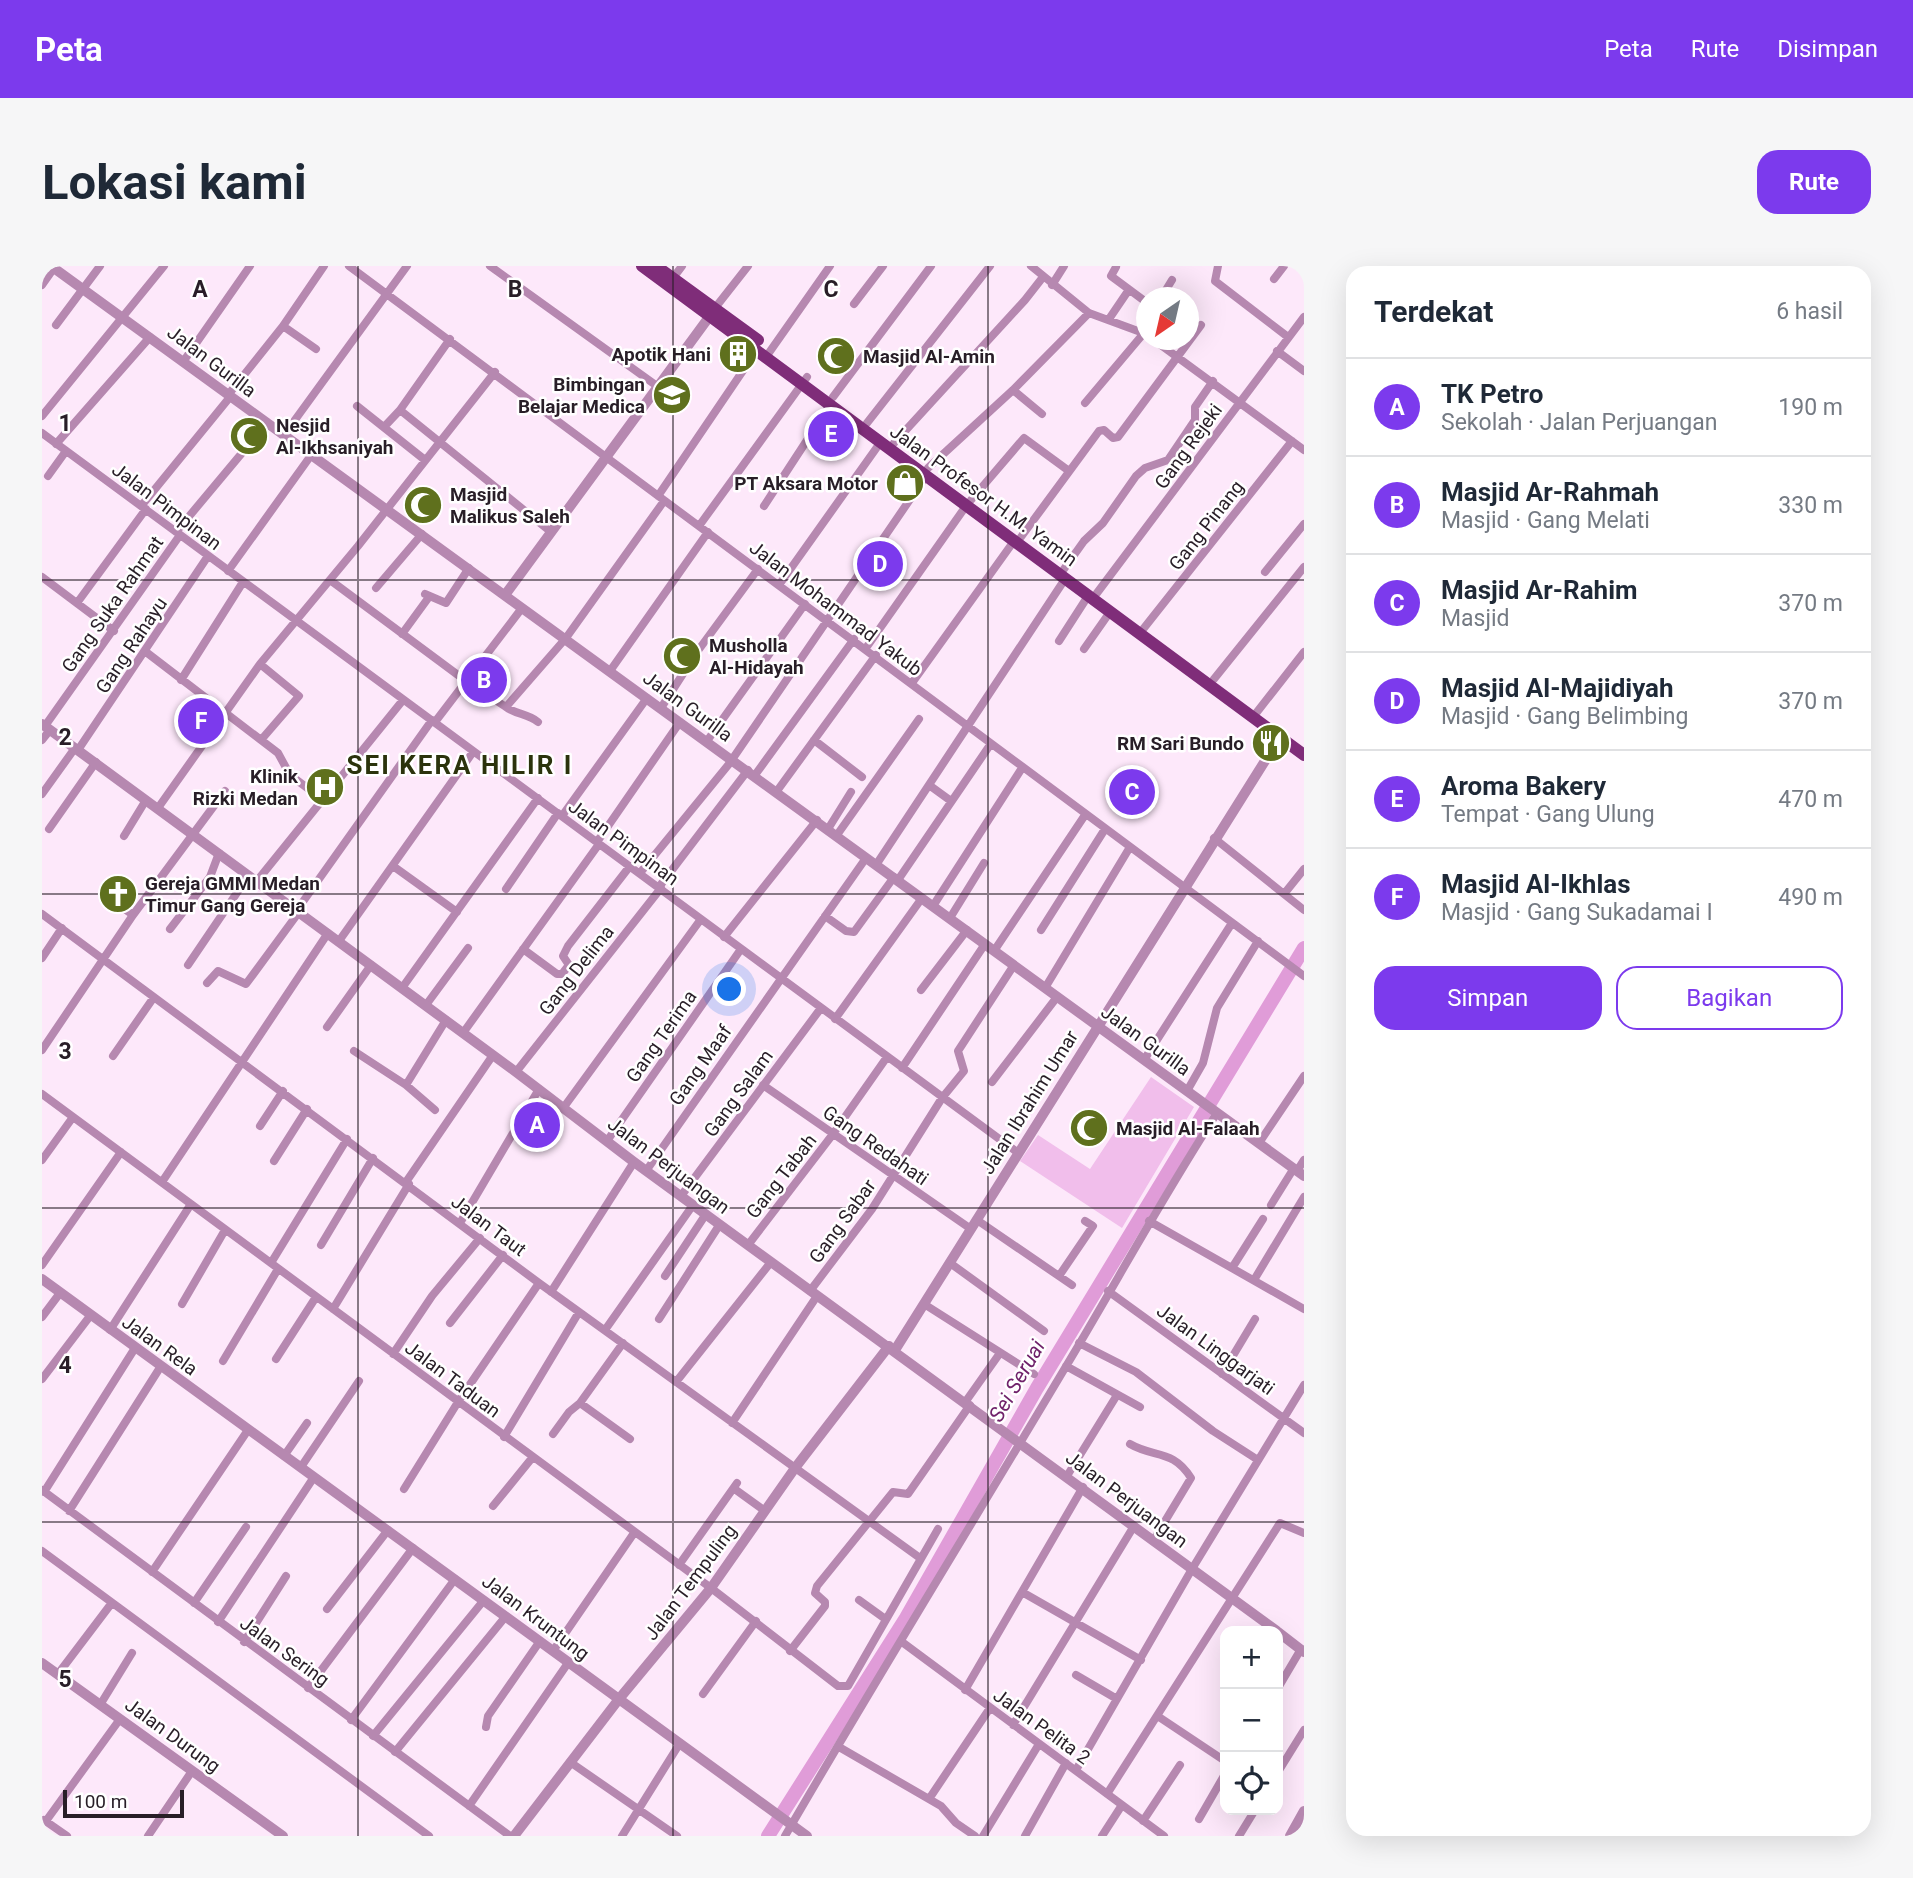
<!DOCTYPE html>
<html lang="id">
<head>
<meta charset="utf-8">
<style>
	:root { --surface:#fff; --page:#f6f6f7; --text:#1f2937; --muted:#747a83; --line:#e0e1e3; --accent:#7c3aed }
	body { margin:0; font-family:Roboto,sans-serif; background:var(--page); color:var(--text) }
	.controls { position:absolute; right:21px; bottom:21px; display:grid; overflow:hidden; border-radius:14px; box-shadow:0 7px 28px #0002 }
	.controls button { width:63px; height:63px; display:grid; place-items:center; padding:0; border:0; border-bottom:2px solid var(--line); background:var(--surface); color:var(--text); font:35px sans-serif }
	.compass { position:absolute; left:1094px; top:21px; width:63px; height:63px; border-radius:50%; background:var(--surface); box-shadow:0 7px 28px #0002; rotate:214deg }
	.scale { position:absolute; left:21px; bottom:18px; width:121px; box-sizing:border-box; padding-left:7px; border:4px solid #281e27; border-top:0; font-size:19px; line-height:24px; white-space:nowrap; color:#281e27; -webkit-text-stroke:5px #fff; paint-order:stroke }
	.you { position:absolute; left:688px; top:724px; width:24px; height:24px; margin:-18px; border:5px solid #fff; border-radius:50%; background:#1a73e8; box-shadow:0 0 0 10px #1a73e833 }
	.badge { display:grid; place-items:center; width:46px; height:46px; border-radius:50%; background:var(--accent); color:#fff; font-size:23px; font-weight:700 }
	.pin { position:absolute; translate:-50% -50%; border:4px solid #fff; box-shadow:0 2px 7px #0006 }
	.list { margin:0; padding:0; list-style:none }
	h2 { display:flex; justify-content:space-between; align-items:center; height:91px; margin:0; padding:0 28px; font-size:30px }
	h2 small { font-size:23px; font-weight:400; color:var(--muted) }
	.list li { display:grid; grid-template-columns:46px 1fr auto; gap:21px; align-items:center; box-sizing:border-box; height:98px; padding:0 28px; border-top:2px solid var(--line) }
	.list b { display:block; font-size:26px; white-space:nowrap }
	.list p { margin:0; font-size:23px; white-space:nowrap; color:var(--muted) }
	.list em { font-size:23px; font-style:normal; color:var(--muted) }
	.actions { display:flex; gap:14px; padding:21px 28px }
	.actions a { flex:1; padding:16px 0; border:2px solid var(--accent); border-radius:21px; text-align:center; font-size:24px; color:var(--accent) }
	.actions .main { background:var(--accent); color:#fff }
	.icon { flex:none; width:38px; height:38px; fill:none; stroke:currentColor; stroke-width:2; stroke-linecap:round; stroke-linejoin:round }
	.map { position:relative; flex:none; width:1262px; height:1570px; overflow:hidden; border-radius:21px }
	header { display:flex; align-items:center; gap:42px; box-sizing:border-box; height:98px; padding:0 35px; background:var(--accent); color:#fff }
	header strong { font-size:33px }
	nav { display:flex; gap:38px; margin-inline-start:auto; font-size:24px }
	.intro { display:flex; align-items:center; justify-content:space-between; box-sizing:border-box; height:168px; padding:0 42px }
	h1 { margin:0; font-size:49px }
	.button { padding:18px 32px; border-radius:21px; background:var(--accent); color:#fff; font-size:24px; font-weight:700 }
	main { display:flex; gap:42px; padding:0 42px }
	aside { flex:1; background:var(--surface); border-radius:21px; box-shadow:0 7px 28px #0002 }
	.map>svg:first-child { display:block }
</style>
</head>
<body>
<header>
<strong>Peta</strong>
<nav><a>Peta</a><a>Rute</a><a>Disimpan</a></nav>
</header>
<div class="intro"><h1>Lokasi kami</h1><a class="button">Rute</a></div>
<main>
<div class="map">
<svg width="1262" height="1570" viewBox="0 0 1262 1570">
	<rect width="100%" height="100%" fill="#fde8fa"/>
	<path fill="#f1beeb" d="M1109,811L1152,841L1080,962L978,895L996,869L1048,903Z"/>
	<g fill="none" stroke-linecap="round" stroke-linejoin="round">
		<path stroke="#e09cd8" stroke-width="14" d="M726,1570L864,1352L995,1122L1262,682"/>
		<path stroke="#b688b0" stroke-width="8" d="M307,0L1262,710
			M448,0L615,120
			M989,0L1047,47L1104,68
			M1176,0L1173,15L1246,71
			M1074,1L1069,10L1104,36
			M631,12L640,0
			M1232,13L1242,0
			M0,19L12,2
			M1010,19L1022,0
			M1119,32L1130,14
			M812,38L841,0
			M673,42L706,0
			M1067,53L1086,25
			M14,59L58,0
			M1098,65L1104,55
			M1112,74L1262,184
			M274,83L241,60L282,0
			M1235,85L1262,105
			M724,91L788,0
			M141,96L208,0
			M971,124L1000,148
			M186,129L241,60
			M791,131L889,0
			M1043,137L1102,67
			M315,140L383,194
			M358,144L408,73
			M0,150L122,0
			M825,157L948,0
			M342,161L358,144L509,266
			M0,167L975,886
			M242,169L365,0
			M852,177L983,34L1001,11
			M14,178L108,71
			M886,202L971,124L1047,47
			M6,210L24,185
			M616,230L715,84
			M929,234L982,172L1027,205
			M100,239L188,131
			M722,240L788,139
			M657,260L765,111
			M134,266L225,157
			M979,271L1057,165L1062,164L1071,172L1076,171L1159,59
			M1022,303L1042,275L1061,257L1094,210L1103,202L1126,194L1153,154V141L1171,115
			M186,305L270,188
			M1223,306L1262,258
			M0,311L72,365
			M288,314L424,415L464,441L524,372L622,235
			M737,319L838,177
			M334,322L380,268
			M1055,327L1262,51
			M383,328L404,337L427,302
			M35,337L104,243
			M1102,362L1250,175
			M360,368L387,331
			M1017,375L1046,330
			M824,382L924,240
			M1042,383L1068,346
			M104,386L236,487L248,509L280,533
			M218,398L257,430L219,474
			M568,405L666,266
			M1172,413L1262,301
			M139,414L201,316
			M870,417L972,275
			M464,441C475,449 485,447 496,456
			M619,442L655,386L716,303
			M1215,446L1262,386
			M393,456L480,342
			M3,460L138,269
			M0,474L8,464
			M772,474L820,511
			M665,475L763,338
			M36,484L166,290
			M713,509L812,373
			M887,519L909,535
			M735,525L834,389
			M0,528L33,482
			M116,542L218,398L316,280L453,106
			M520,550L605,432
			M7,563L54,496
			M786,563L809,526
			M795,569L877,453
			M82,570L104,534
			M1172,572L1262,644
			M555,576L638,456
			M834,599L1023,313
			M351,600L415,646
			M598,607L687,498L884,210
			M856,614L948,479
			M215,615L361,434
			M617,621L706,504
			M464,623L516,547
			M1242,628L1262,603
			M63,629L91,649
			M891,640L980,502
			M255,644L390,454
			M0,648L497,1017L878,1292
			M783,650L804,665L812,666L852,611
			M908,652L942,597
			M128,663L168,611L177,587
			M999,664L1063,563
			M682,671L775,554
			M297,675L431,486
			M481,683L515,708H520L527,699L521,690L526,680L588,600
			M952,685L1043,549
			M0,692L20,662
			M146,699L207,609
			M165,717L176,705L204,718L257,646
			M360,722L496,532
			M1003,722L1088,581
			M879,724L925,664
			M384,739L426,682
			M793,753L880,632
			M285,761L329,699
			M421,767L557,578
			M0,784L91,649L183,525
			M312,785L364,819L404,754
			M71,790L112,731
			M1102,794L1190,657
			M860,802L943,678
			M474,806L619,622
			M950,816L1015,731
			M364,819L393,844
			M721,819L929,963
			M1145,825L1161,797L1175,742L1216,675
			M0,828L669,1322L796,1420H806L896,1263
			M522,841L659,653
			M218,860L241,825
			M565,875L699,683
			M1217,877L1262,810
			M0,894L31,851
			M232,895L265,843
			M604,905L824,592
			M1255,905L1262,894
			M120,916L286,667
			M364,916L451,789
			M639,930L779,742
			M1229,939L1252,902
			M935,954L1030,1019
			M1107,955L1262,1043
			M418,957L497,823
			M279,979L331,892
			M706,979L791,868L845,791
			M229,997L305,873
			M908,997L1002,1065
			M0,999L79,886
			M1190,1002L1221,953
			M623,1010L664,948
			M1017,1010L1051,960L1043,955
			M1212,1014L1262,931
			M768,1025L830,943L900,832L922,805L916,785L972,699
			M1066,1025L1262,1167
			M509,1026L592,896
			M140,1038L183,964
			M882,1038L992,1108
			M291,1043L367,918
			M0,1051L18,1027
			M617,1053L678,958
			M408,1057L461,989
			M68,1064L149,938
			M563,1064L651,939
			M1037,1077L1094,1106L1171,1165L1216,1194
			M351,1088L390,1030L438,972
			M234,1093L274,1031
			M181,1095L236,1003
			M1024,1100L1098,1141
			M1180,1108L1213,1053
			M0,1113L48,1050
			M634,1116L729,996
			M924,1135L958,1087
			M538,1137L588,1173
			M690,1157L775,1030
			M511,1168L527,1146L538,1137L581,1077
			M462,1171L537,1046
			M1088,1178C1112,1192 1131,1183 1149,1212L1111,1275
			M242,1190L265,1157
			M259,1201L317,1115
			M1025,1210L1075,1129
			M362,1223L416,1136L497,1017
			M0,1224L468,1570
			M694,1224L723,1245
			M2,1226L93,1082
			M451,1240L490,1192
			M27,1245L119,1100
			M0,1285L387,1570
			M637,1299L695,1217
			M110,1306L206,1164
			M980,1326L1099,1394
			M817,1334L842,1352
			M152,1337L204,1261
			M285,1343L346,1264
			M176,1356L272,1211
			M202,1376L244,1310
			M860,1376L1122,1570
			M511,1385L592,1267
			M748,1385L783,1340V1336L773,1327L775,1320L851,1226L866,1228L928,1139
			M16,1408L69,1338
			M1034,1409L1075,1433
			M266,1422L371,1282
			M1236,1422L1259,1383
			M923,1424L1041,1221
			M661,1428L714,1355
			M58,1439L90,1387
			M1117,1451L1183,1495
			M309,1454L413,1313
			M971,1459L1092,1260
			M444,1461L446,1450L498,1375
			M331,1470L442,1334
			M797,1481L899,1540L914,1557L933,1570
			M353,1486L464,1350
			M528,1496L635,1570
			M1034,1504L1150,1303L1262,1119
			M1236,1506L1262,1464
			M1065,1528L1238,1257L1262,1267
			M887,1533L948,1442
			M427,1540L526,1397
			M1157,1553L1183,1508
			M2,1554L25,1570
			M4,1555L78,1453
			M1101,1555L1138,1499
			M106,1570L150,1505
			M580,1570L638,1477
			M743,1570C834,1413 930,1258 1023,1102C1074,1017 1121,930 1175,847
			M941,1570L997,1478
			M983,1570L1024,1497
			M1060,1570L1080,1539
			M1197,1570L1213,1544"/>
		<path stroke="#b688b0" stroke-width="10" d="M9,0L1262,910
			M463,329L670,47
			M0,458L474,806L592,896L1235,1365
			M0,1013L765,1570
			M853,1084L1238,471
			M1236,1366L1262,1386
			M0,1397L241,1570
			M472,1570L577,1433L669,1322L753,1202L847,1080
			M1248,1570L1262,1545"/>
		<path stroke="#7f2d79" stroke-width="12" d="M600,0L1262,489
			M614,0L716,74"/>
	</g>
	<path fill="none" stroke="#281e27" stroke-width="2" stroke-opacity="0.55" d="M316,0V1570M631,0V1570M946,0V1570M0,314H1262M0,628H1262M0,942H1262M0,1256H1262"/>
	<defs>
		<g id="building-disc" transform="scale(2.0125)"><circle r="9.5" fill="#5f701d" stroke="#fff"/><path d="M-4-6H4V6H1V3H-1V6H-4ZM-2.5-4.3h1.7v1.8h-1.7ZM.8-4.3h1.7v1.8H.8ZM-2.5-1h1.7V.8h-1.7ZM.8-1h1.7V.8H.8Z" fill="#fff"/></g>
		<g id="mosque-disc" transform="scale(2.0125)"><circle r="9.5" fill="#5f701d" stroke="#fff"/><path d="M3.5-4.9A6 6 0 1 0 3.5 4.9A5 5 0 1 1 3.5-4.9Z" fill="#fff"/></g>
		<g id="school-disc" transform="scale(2.0125)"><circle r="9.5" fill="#5f701d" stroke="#fff"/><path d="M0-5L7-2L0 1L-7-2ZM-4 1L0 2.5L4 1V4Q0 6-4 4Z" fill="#fff"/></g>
		<g id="shop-disc" transform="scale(2.0125)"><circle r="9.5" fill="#5f701d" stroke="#fff"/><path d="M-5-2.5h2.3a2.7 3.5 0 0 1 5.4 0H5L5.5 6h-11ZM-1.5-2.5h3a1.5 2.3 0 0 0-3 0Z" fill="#fff"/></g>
		<g id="restaurant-disc" transform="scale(2.0125)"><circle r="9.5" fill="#5f701d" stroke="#fff"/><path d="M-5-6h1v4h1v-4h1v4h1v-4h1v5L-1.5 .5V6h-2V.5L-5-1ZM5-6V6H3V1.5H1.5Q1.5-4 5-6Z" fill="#fff"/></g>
		<g id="hospital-disc" transform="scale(2.0125)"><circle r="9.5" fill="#5f701d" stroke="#fff"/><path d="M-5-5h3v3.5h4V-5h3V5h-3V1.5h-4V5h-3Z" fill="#fff"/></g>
		<g id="church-disc" transform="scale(2.0125)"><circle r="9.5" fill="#5f701d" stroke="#fff"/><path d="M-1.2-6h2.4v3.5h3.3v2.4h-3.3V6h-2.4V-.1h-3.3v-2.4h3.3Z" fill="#fff"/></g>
	</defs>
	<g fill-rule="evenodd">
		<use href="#building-disc" x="696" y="88"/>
		<use href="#mosque-disc" x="794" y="90"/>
		<use href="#school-disc" x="630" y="129"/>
		<use href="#mosque-disc" x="207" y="170"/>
		<use href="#shop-disc" x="863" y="217"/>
		<use href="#mosque-disc" x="381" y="239"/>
		<use href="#mosque-disc" x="640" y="390"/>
		<use href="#restaurant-disc" x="1229" y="477"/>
		<use href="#hospital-disc" x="283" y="521"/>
		<use href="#church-disc" x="76" y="628"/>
		<use href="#mosque-disc" x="1047" y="862"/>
	</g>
	<g text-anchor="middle" stroke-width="5" stroke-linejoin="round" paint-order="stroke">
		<g font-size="19" font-weight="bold" fill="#281e27" stroke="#fff" text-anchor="start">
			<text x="669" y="95" text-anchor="end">Apotik Hani</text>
			<text x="821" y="97">Masjid Al-Amin</text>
			<text x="603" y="125" text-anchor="end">Bimbingan<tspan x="603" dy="22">Belajar Medica</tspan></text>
			<text x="234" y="166">Nesjid<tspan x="234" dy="22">Al-Ikhsaniyah</tspan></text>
			<text x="836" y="224" text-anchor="end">PT Aksara Motor</text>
			<text x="408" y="235">Masjid<tspan x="408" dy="22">Malikus Saleh</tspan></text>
			<text x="667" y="386">Musholla<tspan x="667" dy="22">Al-Hidayah</tspan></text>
			<text x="1202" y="484" text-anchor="end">RM Sari Bundo</text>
			<text x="256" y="517" text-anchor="end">Klinik<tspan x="256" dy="22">Rizki Medan</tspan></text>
			<text x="103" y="624">Gereja GMMI Medan<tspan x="103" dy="22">Timur Gang Gereja</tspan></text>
			<text x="1074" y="869">Masjid Al-Falaah</text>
		</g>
		<g font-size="19" fill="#281e27" stroke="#fff">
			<text transform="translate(170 95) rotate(37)" y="7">Jalan Gurilla</text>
			<text transform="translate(1146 180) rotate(-54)" y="7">Gang Rejeki</text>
			<text transform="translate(942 229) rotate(36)" y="7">Jalan Profesor H.M. Yamin</text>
			<text transform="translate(125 240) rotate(37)" y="7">Jalan Pimpinan</text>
			<text transform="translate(1164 259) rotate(-52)" y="7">Gang Pinang</text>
			<text transform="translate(70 338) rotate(-55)" y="7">Gang Suka Rahmat</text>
			<text transform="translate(794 342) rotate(37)" y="7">Jalan Mohammad Yakub</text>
			<text transform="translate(89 379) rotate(-56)" y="7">Gang Rahayu</text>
			<text transform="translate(646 440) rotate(36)" y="7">Jalan Gurilla</text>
			<text transform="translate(582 576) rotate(36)" y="7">Jalan Pimpinan</text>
			<text transform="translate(534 704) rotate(-52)" y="7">Gang Delima</text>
			<text transform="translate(619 770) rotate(-55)" y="7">Gang Terima</text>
			<text transform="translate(1104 774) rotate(36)" y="7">Jalan Gurilla</text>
			<text transform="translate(658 799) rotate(-55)" y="7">Gang Maaf</text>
			<text transform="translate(696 827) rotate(-54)" y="7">Gang Salam</text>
			<text transform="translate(987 836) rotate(-58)" y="7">Jalan Ibrahim Umar</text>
			<text transform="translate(834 879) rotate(35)" y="7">Gang Redahati</text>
			<text transform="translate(627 899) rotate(37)" y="7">Jalan Perjuangan</text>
			<text transform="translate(739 910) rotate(-52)" y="7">Gang Tabah</text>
			<text transform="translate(800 955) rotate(-54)" y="7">Gang Sabar</text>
			<text transform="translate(447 959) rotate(37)" y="7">Jalan Taut</text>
			<text transform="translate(118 1079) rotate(36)" y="7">Jalan Rela</text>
			<text transform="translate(1174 1083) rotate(36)" y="7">Jalan Linggarjati</text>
			<text transform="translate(411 1113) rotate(37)" y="7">Jalan Taduan</text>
			<text transform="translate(1085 1233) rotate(37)" y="7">Jalan Perjuangan</text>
			<text transform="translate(648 1316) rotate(-53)" y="7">Jalan Tempuling</text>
			<text transform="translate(494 1351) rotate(37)" y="7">Jalan Kruntung</text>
			<text transform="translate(243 1385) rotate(36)" y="7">Jalan Sering</text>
			<text transform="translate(1000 1460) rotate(36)" y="7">Jalan Pelita 2</text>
			<text transform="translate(131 1469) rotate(36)" y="7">Jalan Durung</text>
		</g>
		<g font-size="21" font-style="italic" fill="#70226b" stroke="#fff">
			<text transform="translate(975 1115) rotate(-60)" y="7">Sei Seruai</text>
		</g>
		<g font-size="26" font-weight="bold" letter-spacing="2" fill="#2b330c" stroke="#fff">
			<text x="418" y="508">SEI KERA HILIR I</text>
		</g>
	</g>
	<g font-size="23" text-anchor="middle" font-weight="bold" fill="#281e27" stroke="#fff" stroke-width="5" stroke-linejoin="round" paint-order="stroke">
		<text x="158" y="31">A</text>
		<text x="473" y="31">B</text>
		<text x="789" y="31">C</text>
		<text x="23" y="165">1</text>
		<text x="23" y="479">2</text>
		<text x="23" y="793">3</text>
		<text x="23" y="1107">4</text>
		<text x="23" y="1421">5</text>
	</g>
</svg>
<div class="controls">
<button>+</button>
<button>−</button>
<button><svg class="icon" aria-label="locate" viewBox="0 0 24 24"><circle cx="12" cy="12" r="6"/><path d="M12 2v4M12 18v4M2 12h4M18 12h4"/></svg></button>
</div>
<svg class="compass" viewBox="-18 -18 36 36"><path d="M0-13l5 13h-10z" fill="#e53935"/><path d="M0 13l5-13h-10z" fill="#747a83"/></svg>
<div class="scale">100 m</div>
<div class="you"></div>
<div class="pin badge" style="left:495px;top:859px">A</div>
<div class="pin badge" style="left:442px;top:414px">B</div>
<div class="pin badge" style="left:1090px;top:526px">C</div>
<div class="pin badge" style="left:838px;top:298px">D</div>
<div class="pin badge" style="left:789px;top:168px">E</div>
<div class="pin badge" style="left:159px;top:455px">F</div>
</div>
<aside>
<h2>Terdekat<small>6 hasil</small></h2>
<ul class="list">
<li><span class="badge">A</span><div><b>TK Petro</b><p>Sekolah · Jalan Perjuangan</p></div><em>190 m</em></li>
<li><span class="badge">B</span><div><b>Masjid Ar-Rahmah</b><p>Masjid · Gang Melati</p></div><em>330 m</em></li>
<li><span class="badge">C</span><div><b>Masjid Ar-Rahim</b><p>Masjid</p></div><em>370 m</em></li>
<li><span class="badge">D</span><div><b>Masjid Al-Majidiyah</b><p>Masjid · Gang Belimbing</p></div><em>370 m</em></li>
<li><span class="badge">E</span><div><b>Aroma Bakery</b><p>Tempat · Gang Ulung</p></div><em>470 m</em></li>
<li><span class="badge">F</span><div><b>Masjid Al-Ikhlas</b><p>Masjid · Gang Sukadamai I</p></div><em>490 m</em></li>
</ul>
<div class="actions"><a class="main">Simpan</a><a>Bagikan</a></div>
</aside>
</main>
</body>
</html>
